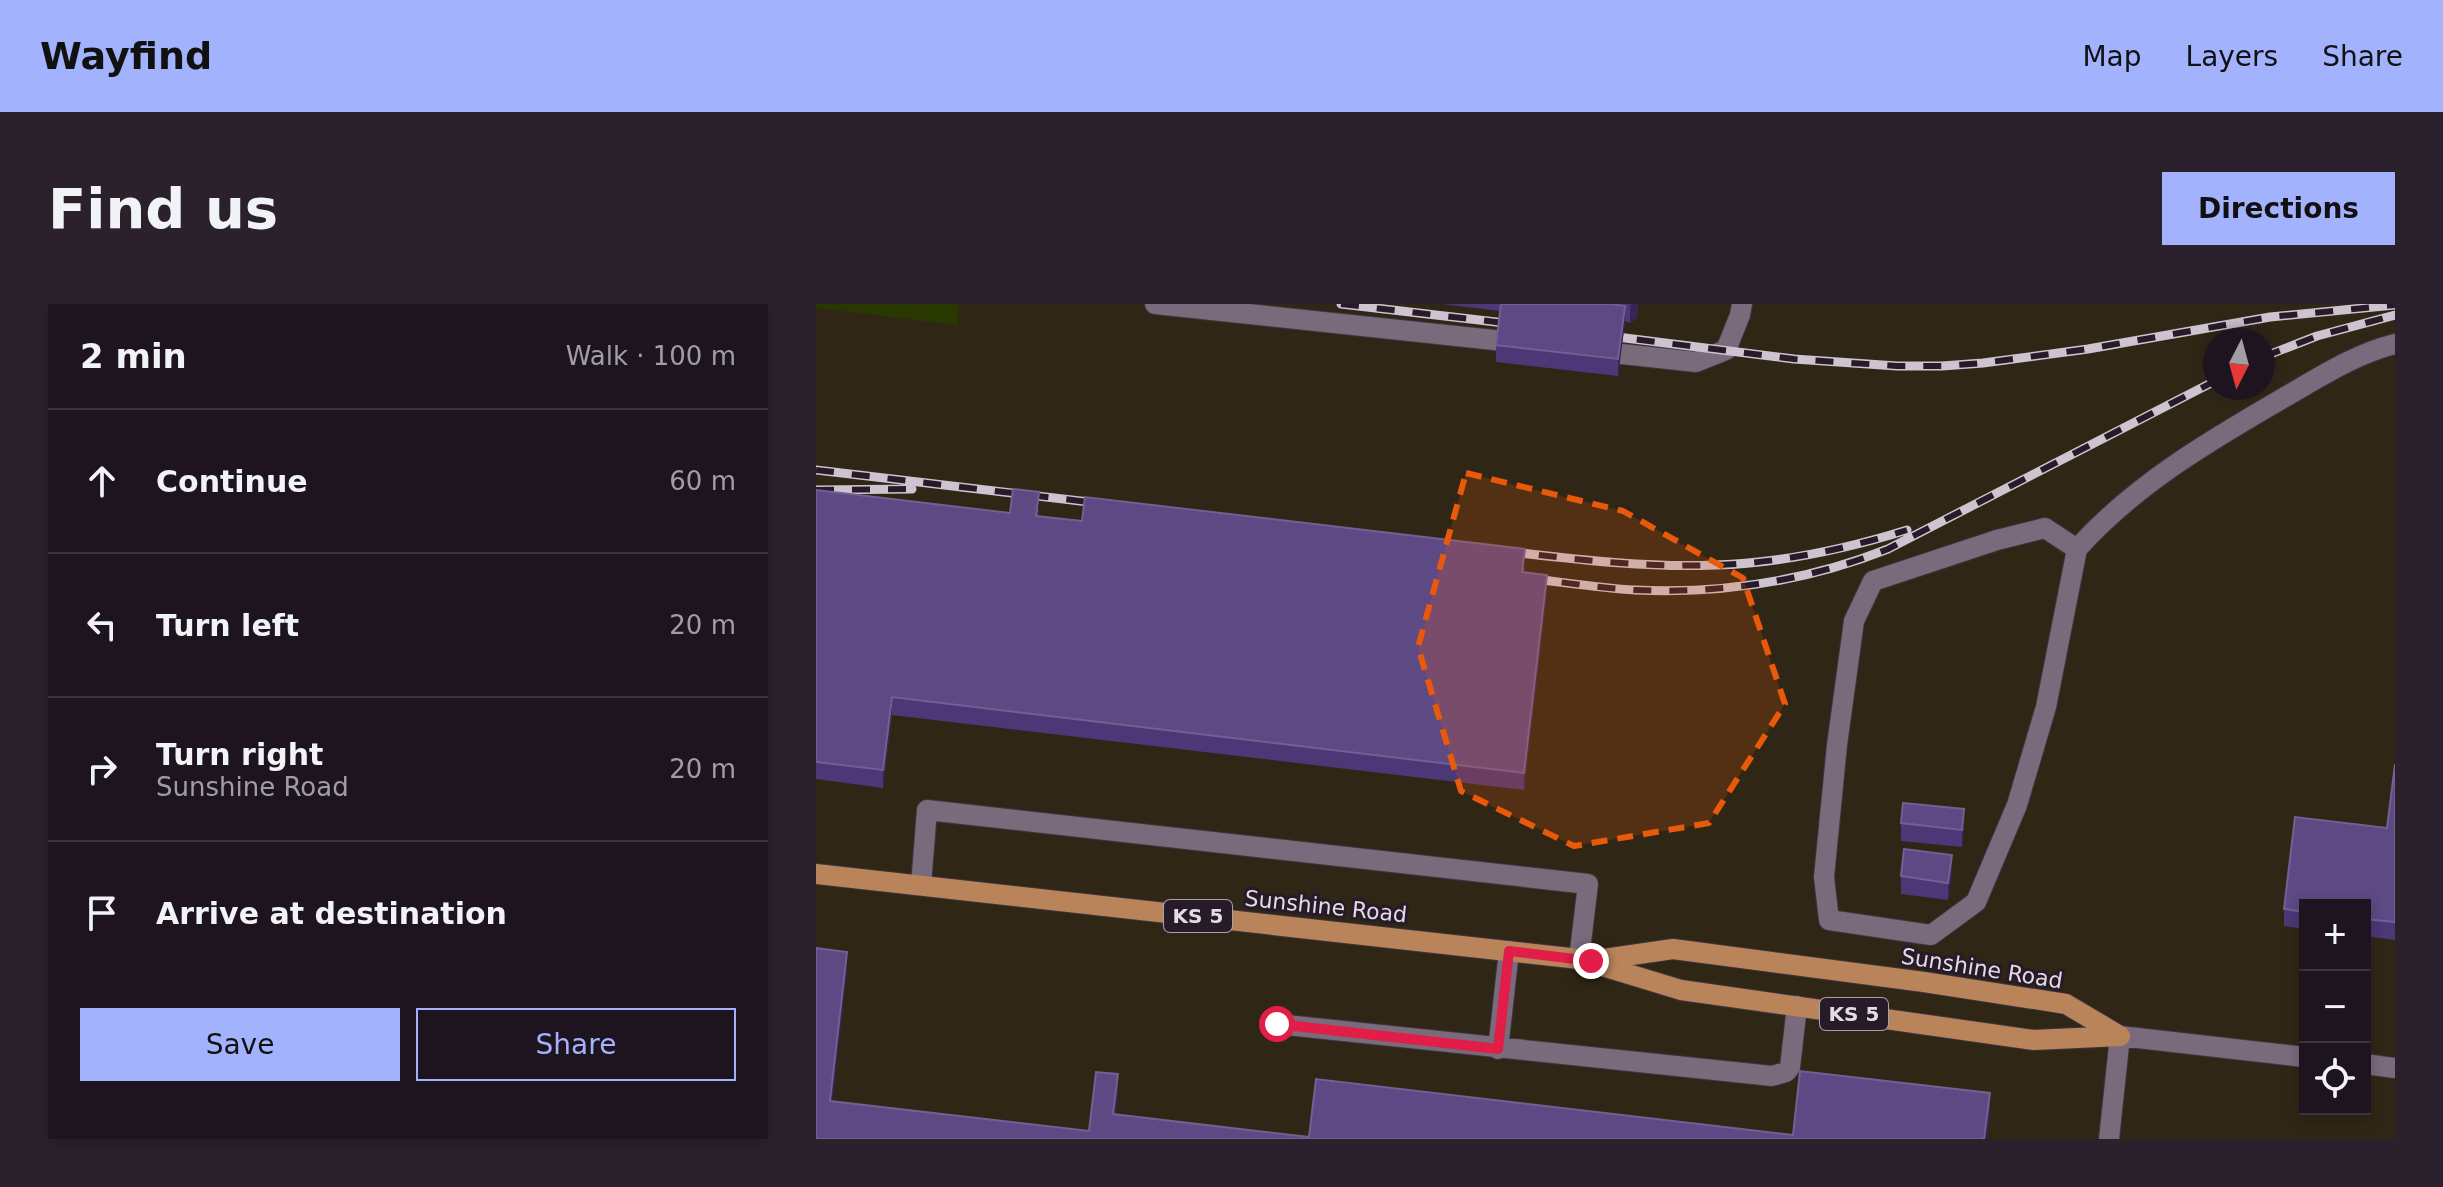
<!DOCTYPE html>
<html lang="en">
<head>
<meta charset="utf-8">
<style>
	:root { --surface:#1d1420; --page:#2a212d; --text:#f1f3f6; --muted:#a09ea5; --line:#3b333e; --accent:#a3b2fd }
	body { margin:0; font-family:"DejaVu Sans",sans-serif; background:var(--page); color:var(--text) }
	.controls { position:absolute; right:24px; bottom:24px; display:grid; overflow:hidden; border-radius:0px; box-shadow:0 4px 12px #0003 }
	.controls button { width:72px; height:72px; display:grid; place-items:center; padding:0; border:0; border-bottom:2px solid var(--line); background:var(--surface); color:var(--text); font:40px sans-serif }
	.compass { position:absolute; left:1387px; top:24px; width:72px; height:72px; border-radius:50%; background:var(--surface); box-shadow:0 4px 12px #0003; rotate:186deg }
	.stop { position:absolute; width:24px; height:24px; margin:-18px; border:6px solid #e11d48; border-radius:50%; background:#fff }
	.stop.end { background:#e11d48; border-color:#fff; box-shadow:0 2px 8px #0008 }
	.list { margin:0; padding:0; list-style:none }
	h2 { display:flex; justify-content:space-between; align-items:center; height:104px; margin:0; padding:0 32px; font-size:34px }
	h2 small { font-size:26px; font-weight:400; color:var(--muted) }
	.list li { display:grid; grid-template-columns:52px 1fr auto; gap:24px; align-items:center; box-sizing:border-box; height:144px; padding:0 32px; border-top:2px solid var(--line) }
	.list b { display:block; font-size:30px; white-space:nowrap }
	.list p { margin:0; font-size:26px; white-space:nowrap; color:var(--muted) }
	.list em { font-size:26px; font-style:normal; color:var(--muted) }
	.actions { display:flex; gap:16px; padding:24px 32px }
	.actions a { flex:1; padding:18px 0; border:2px solid var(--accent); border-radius:0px; text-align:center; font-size:28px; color:var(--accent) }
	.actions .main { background:var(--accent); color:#111 }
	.icon { flex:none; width:44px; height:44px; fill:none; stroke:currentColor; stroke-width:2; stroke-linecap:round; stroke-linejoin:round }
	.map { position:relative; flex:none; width:1579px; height:835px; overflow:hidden; border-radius:0px }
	header { display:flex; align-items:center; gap:48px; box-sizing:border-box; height:112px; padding:0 40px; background:var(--accent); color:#111 }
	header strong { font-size:38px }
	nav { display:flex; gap:44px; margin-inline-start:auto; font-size:28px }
	.intro { display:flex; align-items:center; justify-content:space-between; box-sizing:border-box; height:192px; padding:0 48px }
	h1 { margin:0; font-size:56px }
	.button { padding:20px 36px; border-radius:0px; background:var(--accent); color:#111; font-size:28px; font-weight:700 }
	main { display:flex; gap:48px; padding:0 48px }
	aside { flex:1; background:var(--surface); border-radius:0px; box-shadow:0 4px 12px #0003 }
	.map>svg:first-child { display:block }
</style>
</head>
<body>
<header>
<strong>Wayfind</strong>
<nav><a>Map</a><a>Layers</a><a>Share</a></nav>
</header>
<div class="intro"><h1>Find us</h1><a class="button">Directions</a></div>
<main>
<aside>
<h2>2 min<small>Walk · 100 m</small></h2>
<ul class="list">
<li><svg class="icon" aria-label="ahead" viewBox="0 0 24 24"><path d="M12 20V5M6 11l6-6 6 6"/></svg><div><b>Continue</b></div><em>60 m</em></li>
<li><svg class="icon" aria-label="left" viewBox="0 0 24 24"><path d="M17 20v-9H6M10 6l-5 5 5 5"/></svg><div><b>Turn left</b></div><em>20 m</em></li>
<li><svg class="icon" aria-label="right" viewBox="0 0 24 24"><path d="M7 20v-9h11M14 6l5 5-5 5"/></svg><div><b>Turn right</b><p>Sunshine Road</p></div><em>20 m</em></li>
<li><svg class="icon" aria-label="arrive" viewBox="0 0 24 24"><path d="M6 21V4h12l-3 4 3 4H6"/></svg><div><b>Arrive at destination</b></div></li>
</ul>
<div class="actions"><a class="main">Save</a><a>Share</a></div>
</aside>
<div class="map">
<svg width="1579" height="835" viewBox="0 0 1579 835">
	<rect width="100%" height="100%" fill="#271b2a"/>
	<path fill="#2f2616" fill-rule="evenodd" d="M0,0H1579V835H0ZM1399,36H1447V84H1399ZM1489,601H1549V805H1489Z"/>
	<path fill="#283800" d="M0,0H143L141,21L0,4Z"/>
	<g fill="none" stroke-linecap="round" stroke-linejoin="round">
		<g stroke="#3f3541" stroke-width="22">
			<path id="minor" d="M339,0L706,39
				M778,47L880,58L910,46L924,11L926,0
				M1229,224L1261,245L1230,403L1201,501L1160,598L1115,631L1013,616L1008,573L1021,441L1038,317L1057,277L1181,236Z
				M1261,245C1319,180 1395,136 1469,93C1504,73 1539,50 1579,40
				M105,581L111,506L772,580L763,655
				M461,720L956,772L970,768L974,763L981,702
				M682,745L693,647
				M1549,760L1579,764
				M1293,835L1304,732L1489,753"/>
		</g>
		<g stroke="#3f3541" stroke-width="22">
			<path id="major" d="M0,570L763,655L865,686L1218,736L1304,732
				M781,656L857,645L1108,678L1250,700L1304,732"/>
		</g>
		<use href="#minor" stroke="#796a7c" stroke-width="20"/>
		<use href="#major" stroke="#b9845a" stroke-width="20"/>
		<g stroke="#cdc4d0" stroke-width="9">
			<path id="rail" d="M525,0L706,21
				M785,31L978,55L1081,62H1126L1167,59L1272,45L1454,13L1579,1
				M1447,53L1501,32L1579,11
				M0,166L290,200
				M0,186L96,185
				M687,247C758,255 829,264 900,261C964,259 1030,245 1091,226
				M710,274C746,278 783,284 819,286C906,290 991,277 1072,245L1399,77"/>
		</g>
		<use href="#rail" stroke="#271b2a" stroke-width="6" stroke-dasharray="18" stroke-linecap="butt"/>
	</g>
	<path fill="#4c3777" d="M625,0H822V8L820,15L814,19L809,17L802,72L680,58V41L684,7Z
		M0,186L194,209L223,205L222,212L266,217L709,263L708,269L731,288L708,486L76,411L67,484L0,475Z
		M1579,460V636L1549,632V601H1489V625L1468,622V605L1571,524Z
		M1085,519L1148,522L1146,543L1085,537Z
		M1136,569L1132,596L1085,590V572Z"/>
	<path fill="#372553" d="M816,0H822V8L820,15L814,19V1Z
		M809,2V19L802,72V55Z
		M731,271V288L708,486V469Z
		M76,393V411L67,484V466Z
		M1148,505V522L1146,543V526Z
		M1136,551V569L1132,596V579Z
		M31,648V670L14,819V797Z
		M302,770V792L297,832V810Z
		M1174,789V811L1171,835H1168Z"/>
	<path fill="#5d4983" stroke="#726093" stroke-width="2" d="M685,0H795L809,2L802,55L680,41Z
		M197,185L223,188L220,212L266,217L269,193L709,245L706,268L731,271L708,469L76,393L67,466L0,458V186L194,209Z
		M1579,460V618L1549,615V601H1489V608L1468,605L1479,513L1571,524Z
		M1087,499L1148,505L1146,526L1085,519Z
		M1088,545L1136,551L1132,579L1085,572Z
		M0,644L31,648L14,797L273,827L280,768L302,770L297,810L493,833L500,775L977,831L984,767L1174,789L1168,835H0Z"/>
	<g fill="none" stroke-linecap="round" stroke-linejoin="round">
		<path stroke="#e11d48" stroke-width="10" d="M461,720L682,745L693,647L775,657"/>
	</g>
	<path fill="#e8590c" fill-opacity="0.2" stroke="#e8590c" stroke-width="6" stroke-dasharray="16 10" stroke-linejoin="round" d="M650,169L807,207L927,274L969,400L893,519L758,542L645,487L602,343Z"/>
	<g text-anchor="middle" stroke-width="6" stroke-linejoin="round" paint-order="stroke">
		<g fill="#271b2a" stroke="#aba1ae" stroke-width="2">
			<rect x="348" y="596" width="68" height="32" rx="6"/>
			<rect x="1004" y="694" width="68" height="32" rx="6"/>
		</g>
		<g font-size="20" font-weight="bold" fill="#e4dbe6">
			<text x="382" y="619">KS 5</text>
			<text x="1038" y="717">KS 5</text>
		</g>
		<g font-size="22" fill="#e4dbe6" stroke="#271b2a">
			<text transform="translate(510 602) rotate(6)" y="8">Sunshine Road</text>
			<text transform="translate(1166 664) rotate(9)" y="8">Sunshine Road</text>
		</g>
	</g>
</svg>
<div class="controls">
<button>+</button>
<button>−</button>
<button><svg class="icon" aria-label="locate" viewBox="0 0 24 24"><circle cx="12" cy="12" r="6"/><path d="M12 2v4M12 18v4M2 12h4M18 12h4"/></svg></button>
</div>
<svg class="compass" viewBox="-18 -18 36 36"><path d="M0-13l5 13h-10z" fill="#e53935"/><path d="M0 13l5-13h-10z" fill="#a09ea5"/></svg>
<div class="stop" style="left:461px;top:720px"></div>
<div class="stop end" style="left:775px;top:657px"></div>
</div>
</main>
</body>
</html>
